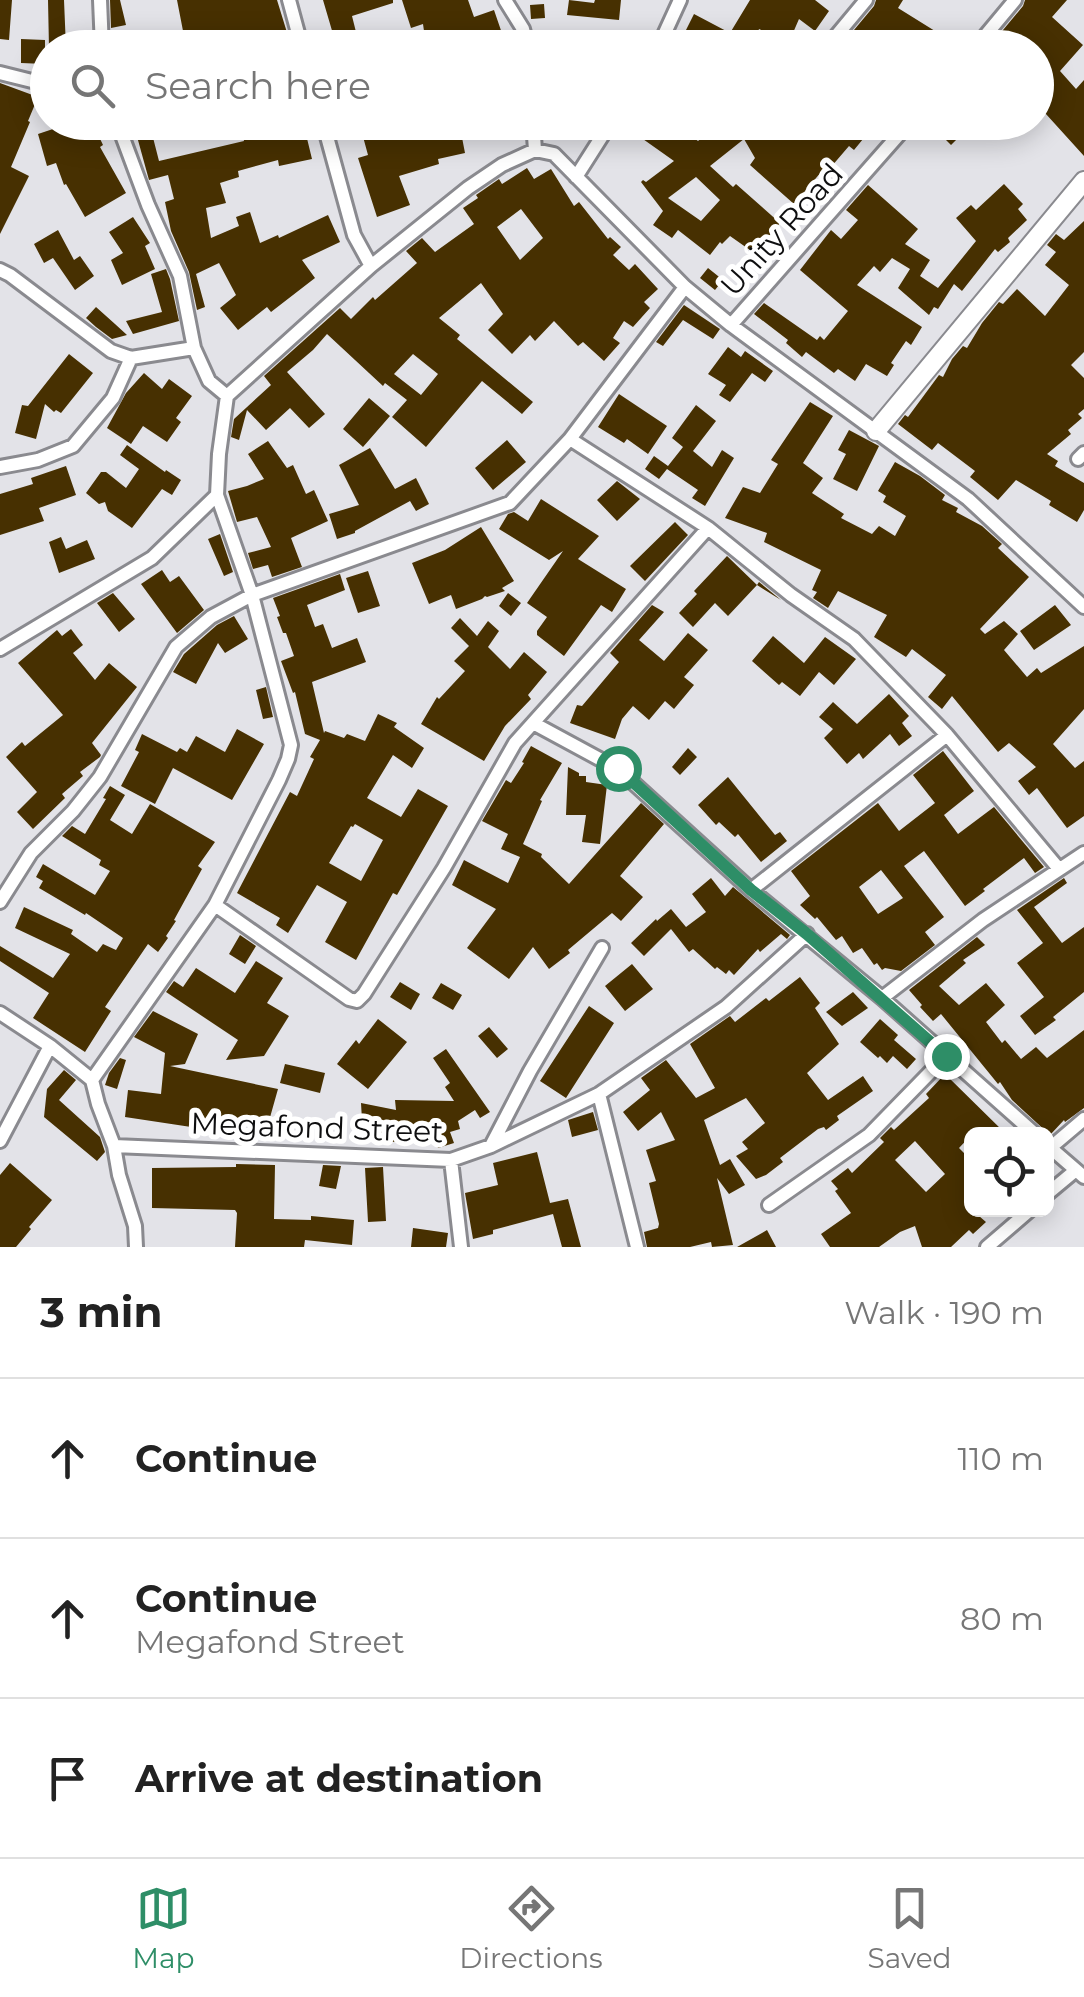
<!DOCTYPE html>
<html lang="en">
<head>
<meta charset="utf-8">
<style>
	:root { --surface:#fff; --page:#f2f2f2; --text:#222; --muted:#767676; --line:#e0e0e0; --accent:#2e8e67 }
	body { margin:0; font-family:Montserrat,sans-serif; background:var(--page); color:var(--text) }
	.controls { position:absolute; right:30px; bottom:30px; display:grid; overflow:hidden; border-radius:15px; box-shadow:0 5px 25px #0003 }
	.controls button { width:90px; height:90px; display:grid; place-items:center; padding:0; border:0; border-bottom:2px solid var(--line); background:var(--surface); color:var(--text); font:50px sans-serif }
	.stop { position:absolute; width:30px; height:30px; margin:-22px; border:8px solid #2e8e67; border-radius:50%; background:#fff }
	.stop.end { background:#2e8e67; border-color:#fff; box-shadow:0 2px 10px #0008 }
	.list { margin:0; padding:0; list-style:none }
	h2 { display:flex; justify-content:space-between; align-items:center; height:130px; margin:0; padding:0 40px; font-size:42px }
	h2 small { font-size:32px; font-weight:400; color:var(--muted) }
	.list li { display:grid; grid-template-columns:65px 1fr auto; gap:30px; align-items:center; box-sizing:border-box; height:160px; padding:0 40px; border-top:2px solid var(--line) }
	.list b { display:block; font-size:38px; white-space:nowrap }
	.list p { margin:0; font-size:32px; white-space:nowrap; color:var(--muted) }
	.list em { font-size:32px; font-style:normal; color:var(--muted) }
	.icon { flex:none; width:55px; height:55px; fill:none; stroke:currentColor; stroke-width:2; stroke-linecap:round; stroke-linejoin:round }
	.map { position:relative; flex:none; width:1084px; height:1247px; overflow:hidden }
	.search { position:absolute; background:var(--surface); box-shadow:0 5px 25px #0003; left:30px; right:30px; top:30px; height:110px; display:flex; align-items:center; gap:25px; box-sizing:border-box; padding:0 35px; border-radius:55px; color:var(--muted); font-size:38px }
	.sheet { height:610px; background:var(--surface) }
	nav { display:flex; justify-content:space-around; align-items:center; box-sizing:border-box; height:140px; border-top:2px solid var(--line); background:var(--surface); font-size:28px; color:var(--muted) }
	nav a { display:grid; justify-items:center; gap:5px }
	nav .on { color:var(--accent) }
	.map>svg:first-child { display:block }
</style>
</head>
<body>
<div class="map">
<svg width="1084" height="1247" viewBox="0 0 1084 1247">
	<rect width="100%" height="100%" fill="#e3e3e8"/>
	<path fill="#473001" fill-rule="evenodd" d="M0,0H12L9,40L0,39Z
		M48,0H64L66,48H49Z
		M110,0H120L126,25L111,28Z
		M177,0H277L289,39L259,48H158L157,43L184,36Z
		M323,0H393V3L352,16L360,48H331L328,35L333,34Z
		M402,0H468L474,17L494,10L507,48H477L474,40L425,38L423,24L411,28Z
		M569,0L594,3L595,0H621L619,20L567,15Z
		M750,0H815L829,11L815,31L799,19L789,42L759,29L752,48H712L697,40L691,48L680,42L694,14L730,33Z
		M876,0H903L898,8L943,36L936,48H904L879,32L876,35L874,34L863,48H839L874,6Z
		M1025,0H1067L1052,17L1083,45L1060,71L1076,89L1084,80V156L1036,103V48H988L1023,6Z
		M544,4L545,18L531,19L530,5Z
		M21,39L45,40V64L21,63Z
		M0,83L38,97L28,121L30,122L11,167L29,176L0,234Z
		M58,122H79L80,126L92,122L103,145L100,147L126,193L85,217L66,184L64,185L56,163L47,166L38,134L59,127Z
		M133,122H149L159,161L244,141L240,122H303L312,159L279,166L278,160L238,171L239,177L220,183L226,203L206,208L211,238L239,226L236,217L250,212L260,243L278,235L279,238L328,215L340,242L302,260L315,278L271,312L267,307L238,330L220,308L236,295L219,263L196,274L205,307L197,310L189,272L171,231L165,202L174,199L168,175L149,180Z
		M359,122H459L465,153L438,159L439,164L399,176L410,205L377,217L358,158L368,155Z
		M543,122H563L557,137L544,131Z
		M639,122H672L698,141L722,122H877L854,150L849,146L825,174L822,171L794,204L750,165L755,158L744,139L710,166L733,187L736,184L780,223L763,243L765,245L757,255L730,236L722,244L720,242L710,255L678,230L672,238L653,225L663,211L641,182L643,180L646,182L674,161L633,132ZM696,177L720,200L701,221L668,198Z
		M928,122H956L965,131L951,145Z
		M989,122H1020L1004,138Z
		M527,168L534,179L551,169L574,206L579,202L608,239L610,237L621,247L613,255L629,270L635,264L658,289L644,302L650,308L633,327L624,321L613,338L620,343L604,361L583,342L578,346L554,321L535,341L530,335L512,354L488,330L503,314L481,283L439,318L460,335L457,339L533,402L522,414L482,381L426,447L392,417L407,400L385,383L383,386L327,334L313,350L287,372L325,414L309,428L290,408L266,430L247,410L239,440L231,437L234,419L271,385L264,376L340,308L351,319L373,297L375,300L417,263L406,251L422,238L435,252L474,224L463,208L478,198L476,195L499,179L502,184ZM521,209L543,238L520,260L497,227ZM413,354L438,374L421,395L394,374Z
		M1004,184L1023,204L1018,209L1027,220L1008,238L1010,242L998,252L995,249L962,291L954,284L938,309L934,307L929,315L898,288L910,269L892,258L880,272L874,266L857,285L922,327L911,345L906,341L891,363L894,365L887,376L866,364L855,381L838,369L834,373L806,352L802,357L786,343L788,340L754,314L764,303L817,340L820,336L824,340L848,311L800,270L831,230L841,239L858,220L846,210L868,185L918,229L905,244L930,260L920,276L938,288L976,241L956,218L971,205L976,210Z
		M133,217L150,243L145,246L155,269L122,285L111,260L123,253L109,232Z
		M1084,221V352L1071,365L1084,378V409L1078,414L1082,418L1068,430L1071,434L1047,454L1058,461L1055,466L1084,483V510L1077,522L1049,505L1051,501L1016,480L998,500L970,477L975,471L938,443L932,450L898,424L905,415L908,417L939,375L943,377L952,359L963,346L967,348L982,323L999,302L1003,304L1017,289L1045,316L1069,285L1045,265L1056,252L1047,245L1056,234L1064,240Z
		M58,230L74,260L80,256L94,276L75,290L53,258L44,263L34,244Z
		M708,268L723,280L715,290L700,278Z
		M166,269L170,279L179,321L133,334L126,321L162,312L151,274Z
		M684,305L720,329L713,339L683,320L663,346L656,342Z
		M96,307L115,324L127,335L112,339L96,327L86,318Z
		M728,347L741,357L745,351L773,371L765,382L752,373L730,402L719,395L726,385L708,374Z
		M69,354L93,373L61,413L56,410L54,412L45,404L36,439L15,433L22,405L28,406Z
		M144,373L162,389L169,379L192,396L176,418L181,422L167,442L143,426L131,444L107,428L126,393Z
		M619,394L667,426L648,454L627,439L624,443L598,427Z
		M369,398L390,416L363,447L343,429Z
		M810,402L833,416L803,463L823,478L812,493L844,514L841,518L872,534L879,526L895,536L906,516L883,502L886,496L878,491L895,462L920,476L945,495L942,500L958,508L956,512L982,526L1002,544L998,548L1029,577L980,629L985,634L1004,621L1018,634L1004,650L1027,677L1037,668L1041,673L1084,646V709L1053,744L1075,768L1084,761V816L1067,828L1037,788L1029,795L1018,781L1036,767L1009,743L998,752L952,696L942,709L928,697L946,675L912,649L906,657L874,637L887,615L838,591L828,608L813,598L817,592L812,590L821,570L764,542L767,533L725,518L743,487L760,493L778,464L771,460Z
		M696,405L716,421L693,451L712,467L722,450L734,458L705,506L692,498L698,490L667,469L659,479L645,469L654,456L668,466L683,447L672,438Z
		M849,430L879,446L857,491L833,479L846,454L838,450Z
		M507,440L526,462L493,490L475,468Z
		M268,441L287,468L293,465L306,494L314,490L328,521L291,538L302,567L272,577L268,565L253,569L248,553L271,547L257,517L237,522L228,491L247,486L264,479L248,454Z
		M127,445L165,472L166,470L181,480L172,495L162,489L132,528L108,511L105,502L99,504L86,493L101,472H106L126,488L139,469L120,455Z
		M370,448L395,489L416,478L429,504L416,511L410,501L355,531V533L337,539L329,514L359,505L339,465Z
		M66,466L76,495L39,508L44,521L0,535V494L33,484L31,478Z
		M617,481L640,499L617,521L597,500Z
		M541,499L599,536L578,559L626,589L612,612L601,605L564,656L537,635V631L547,617L527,603L563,551L549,560L499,529L508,514L514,512L528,521Z
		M675,522L688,535L645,581L630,566Z
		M481,527L514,581L502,588L505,591L487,597L485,596L482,599L456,609L451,595L429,604L412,563L445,550Z
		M220,534L233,572L224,576L208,539Z
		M61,537L66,549L87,540L95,559L59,573L49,542Z
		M727,556L757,585L759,582L781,600L757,585L728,616L715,603L693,627L679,613L697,594L694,591Z
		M162,570L170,582L179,576L204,610L177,633L141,584Z
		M368,571L380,606L358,613L346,578Z
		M340,574L345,590L307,605L315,627L323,624L332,648L357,638L366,662L312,682L324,733L325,731L344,738L347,734L365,741L378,714L397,723L394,727L424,748L412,768L393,755L367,798L401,817L418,789L448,806L397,895L393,893L356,960L325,942L347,902L317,885L288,933L276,925L280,918L237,893L290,792L297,796L314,759L310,757L320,740L305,734L295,692L293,693L281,661L294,656L286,633H283L277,617L280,616L273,598ZM355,824L383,840L361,881L329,863L351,826L353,827Z
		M113,593L135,619L119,632L97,603Z
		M508,593L521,603L511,616L499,606Z
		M652,605L664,612L639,640L664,661L688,633L708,650L684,677L694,685L674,709L665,701L649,720L633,706L622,719L615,739L570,723L577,705L582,706L619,662L610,653Z
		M1055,605L1071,625L1034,650L1020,631Z
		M234,616L248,639L225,653L218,643L196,684L173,672L184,654L217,625Z
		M460,618L477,636L488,621L499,631L488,647L510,669L524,652L547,672L528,695L531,699L505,726L484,761L421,724L437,697L439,699L465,671L454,661L469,646L451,628Z
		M71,629L83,645L73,653L95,680L109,663L137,687L92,743L101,755L100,757L80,772L83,776L62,794L65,798L33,829L17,812L37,792L6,757L22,742L25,746L63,715L18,663L57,630L62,636Z
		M773,636L804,663L825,637L856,659L834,685L819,672L800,696L782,682L779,685L752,661Z
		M266,687L273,717L263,719L256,690Z
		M889,694L909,716L902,723L912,736L899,746L890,734L863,759L859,753L847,764L824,738L833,729L819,717L833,702L857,724Z
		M237,729L264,744L232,800L173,768L155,804L121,786L139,752L135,750L142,734L177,752L180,748L187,752L196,736L225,752Z
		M531,746L562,763L540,800L542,801L523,844L542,854L541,857L569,884L641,803L664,824L620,876L643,897L621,921L612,913L568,950L570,953L549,969L533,947L509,979L467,948L496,909L452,885L464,860L508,883L520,857L501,849L508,834L482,821L506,780L511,783L524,763L522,762Z
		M688,748L697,757L680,775L672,767Z
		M943,751L974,791L944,815L958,834L994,807L1044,867L1035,873L1024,858L983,889L985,891L965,906L924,851L904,866L944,917L925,932L935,945L901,971L885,968L882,970L877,963L874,965L862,948L853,953L842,936L836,940L817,917L815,919L800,905L810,896L791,871L878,803L899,831L935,803L913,775ZM881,870L903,898L878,914L859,887Z
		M568,767L579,773V776H586V782L607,785L600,844L582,842L586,815H566Z
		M728,777L775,835L780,832L787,841L761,862L738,834L735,837L719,822L716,825L698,805Z
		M110,786L125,795L110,820L132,834L150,804L215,842L198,866L202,869L174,920L176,921L166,936L168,938L158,952L148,944L105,1007L111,1011L85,1052L33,1018L49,993L0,961V946L53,978L70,954L15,928L24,907L73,930L71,934L97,952L103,944L116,950L123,938L86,913L85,915L39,888L43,881L36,877L43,864L95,895L110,871L99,865L101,860L62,836L72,826L85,834L106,799L103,798Z
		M711,878L725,896L733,887L790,935L787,939L781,934L760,952L758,949L734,975L729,970L726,974L717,967L715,969L693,949L689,952L671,929L644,956L631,943L656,919L657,921L671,909L686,927L706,912L692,894Z
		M1064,878L1067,883L1034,907L1062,943L1084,927V992L1053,1017L1056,1020L1035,1035L1020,1016L1044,997L1017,963L1043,943L1017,910Z
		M240,935L256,946L245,964L229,954Z
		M977,937L985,945L963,960L966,963L939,986L959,1005L986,983L1005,1005L986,1022L1002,1043L1005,1040L1021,1059L1036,1047L1047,1058L1084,1030V1108L1065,1122L1064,1120L1050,1135L1012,1100L1000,1082L998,1084L941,1014L933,1021L920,1007L922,1005L909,990Z
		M256,961L283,978L267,1003L289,1016L264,1056L226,1060L238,1040L166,992L174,981L183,987L196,968L235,993Z
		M632,964L653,989L625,1011L605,986Z
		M800,977L820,1003L815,1008L839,1044L807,1073L828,1100L863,1076L873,1091L837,1116L839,1120L826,1130L824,1127L818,1129L780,1158L783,1162L766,1175L756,1179L736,1156L748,1149L742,1142L765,1123L746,1098L704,1120L720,1165L730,1159L745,1185L729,1194L717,1178L733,1245L712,1247L711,1242L690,1247H647L644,1232L658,1228L659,1224L649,1183L656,1181L646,1150L675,1140L661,1112L638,1131L623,1112L650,1090L641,1078L666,1060L696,1098L715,1088L690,1044L730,1016L735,1022L766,998L769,1001Z
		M400,982L420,994L411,1010L390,997Z
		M441,983L462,995L453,1010L432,998Z
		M853,992L868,1008L842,1026L826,1012Z
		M589,1006L614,1023L566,1098L540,1081Z
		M153,1011L198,1034L185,1064L170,1066L278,1089L267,1128L231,1118L229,1128L212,1124L211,1130L125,1117L128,1090L161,1094L165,1053L134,1037Z
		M378,1019L407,1042L368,1089L337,1064L356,1040L359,1044Z
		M880,1019L898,1035L894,1040L916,1059L907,1069L893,1056L887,1063L880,1056L878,1058L860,1042Z
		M489,1027L508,1049L497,1058L478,1036Z
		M446,1049L490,1112L480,1118L475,1110L458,1121L460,1129L450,1132L454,1143L438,1148L436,1141L386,1142L363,1137L361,1103L396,1110L395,1100L454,1101L445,1087L450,1083L433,1058Z
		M120,1058L126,1060L117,1089L105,1085L109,1073Z
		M285,1064L325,1073L320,1093L280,1083Z
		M64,1070L76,1080L59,1100L100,1137L105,1152L97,1161L44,1117L47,1089Z
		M945,1074L1006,1134H981L976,1130L959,1148L972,1161V1210L986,1222L973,1234L969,1230L951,1247H922L915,1226L900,1232L879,1247H830L821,1234L851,1213L835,1191L838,1189L831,1181L848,1168L852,1173L884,1142L880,1138L891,1127L894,1130L929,1098L926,1094ZM915,1141L945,1174L926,1192L895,1160Z
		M593,1112L598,1130L572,1137L568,1120Z
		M537,1152L550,1203L568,1199L581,1247H562L553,1214L493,1230V1234L473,1239L465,1193L498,1185L493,1163Z
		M10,1163L52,1200L29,1227L31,1229L16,1247H0V1175Z
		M236,1164L275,1165L274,1219L311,1220V1216L354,1220L352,1245L305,1240L304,1247H235L237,1213L235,1210L152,1208V1168L236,1167Z
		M323,1165L341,1166L336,1189L319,1186Z
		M383,1167L386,1221L368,1222L365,1168Z
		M413,1228L448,1233L446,1247H411Z
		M767,1230L776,1247H737L762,1233Z"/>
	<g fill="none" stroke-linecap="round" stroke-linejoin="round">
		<g stroke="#8a8a8f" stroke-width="18">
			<path id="street" d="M100,0L102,48
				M289,0L302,48
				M505,0L523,29L528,48
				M658,48L680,0
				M826,48L866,0
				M975,48L1015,0
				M0,73L48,85
				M117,122L148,205L180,276L194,348L209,381L227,396
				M323,122L354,235L371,266
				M533,122L535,150
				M576,177L611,122
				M0,270L10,275L111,351L131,358L194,348
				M731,325L910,122
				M570,439L708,528L791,595L854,639L947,735L1059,869
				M1078,459L1084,453
				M0,467L38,460L73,446L113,398L131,358
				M0,649L152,558L217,495L219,454L227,396L371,266L468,188L502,165L535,150L554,154L685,287L731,325L968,499L1084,607
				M533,723L618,769L751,890L882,998L1035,1134
				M751,890L947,735
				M0,902L31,853L73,811L100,777L176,647L211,617L252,595L510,503L570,439L685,287
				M215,905L349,999L357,1001L364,994L444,868L515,743L708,528
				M882,998L983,920L1084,853
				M0,1013L50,1046L92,1080
				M599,1094L637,1247
				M0,1141L50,1046
				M1046,1144L1084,1177
				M114,1146L451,1160L491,1146L599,1094L726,1007L807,934
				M491,1146L530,1071L602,948
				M1050,1148L1084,1119
				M451,1160L461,1247
				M1046,1195L1076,1170
				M769,1205L869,1135L946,1056
				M136,1247L135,1226L119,1175L114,1146L98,1104L92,1080L215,905L279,780L288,759L291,745L252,595L217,495
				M987,1247L1030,1210"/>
		</g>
		<g stroke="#8a8a8f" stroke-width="22">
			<path id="secondary" d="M876,431L1084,181"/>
		</g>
		<use href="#street" stroke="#fff" stroke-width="12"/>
		<use href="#secondary" stroke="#fff" stroke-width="18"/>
	</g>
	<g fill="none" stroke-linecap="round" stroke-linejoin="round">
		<path stroke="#2e8e67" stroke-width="12" d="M618,768L751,890L807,934L946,1056"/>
	</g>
	<g text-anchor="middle" stroke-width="10" stroke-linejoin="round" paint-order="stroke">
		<g font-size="30" fill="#0e0e0f" stroke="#fff">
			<text transform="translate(782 230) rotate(-48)" y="10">Unity Road</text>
			<text transform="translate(317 1128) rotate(2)" y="10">Megafond Street</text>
		</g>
	</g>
</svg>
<div class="controls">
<button><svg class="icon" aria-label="locate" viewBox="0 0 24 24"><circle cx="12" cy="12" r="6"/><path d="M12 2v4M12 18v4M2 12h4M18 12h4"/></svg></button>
</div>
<div class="stop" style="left:618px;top:768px"></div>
<div class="stop end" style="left:946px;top:1056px"></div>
<div class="search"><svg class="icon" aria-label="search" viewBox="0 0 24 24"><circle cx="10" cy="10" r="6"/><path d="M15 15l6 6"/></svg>Search here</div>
</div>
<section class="sheet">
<h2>3 min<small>Walk · 190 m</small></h2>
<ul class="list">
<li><svg class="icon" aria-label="ahead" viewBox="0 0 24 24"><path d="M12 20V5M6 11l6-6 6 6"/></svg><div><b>Continue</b></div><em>110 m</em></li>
<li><svg class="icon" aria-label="ahead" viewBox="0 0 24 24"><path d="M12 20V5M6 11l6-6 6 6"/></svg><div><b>Continue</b><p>Megafond Street</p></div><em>80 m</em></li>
<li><svg class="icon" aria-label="arrive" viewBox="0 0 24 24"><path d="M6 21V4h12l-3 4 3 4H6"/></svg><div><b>Arrive at destination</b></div></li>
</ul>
</section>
<nav>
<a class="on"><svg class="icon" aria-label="map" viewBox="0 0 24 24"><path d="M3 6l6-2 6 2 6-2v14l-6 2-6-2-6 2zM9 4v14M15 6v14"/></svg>Map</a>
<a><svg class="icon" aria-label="directions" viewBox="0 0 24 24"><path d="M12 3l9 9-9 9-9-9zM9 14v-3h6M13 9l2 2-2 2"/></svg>Directions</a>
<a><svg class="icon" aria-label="saved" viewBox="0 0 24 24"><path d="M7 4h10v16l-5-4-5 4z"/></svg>Saved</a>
</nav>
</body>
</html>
